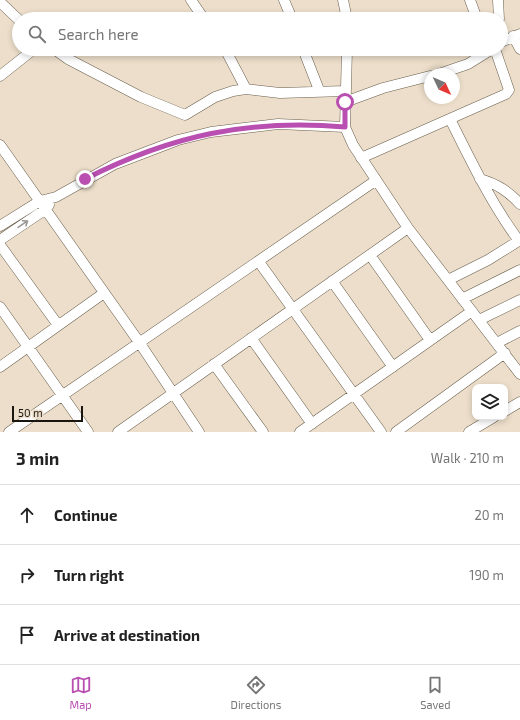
<!DOCTYPE html>
<html lang="en">
<head>
<meta charset="utf-8">
<style>
	:root { --surface:#fff; --page:#f6f6f6; --text:#222; --muted:#767676; --line:#e0e0e0; --accent:#b94fb1 }
	body { margin:0; font-family:"Exo 2",sans-serif; background:var(--page); color:var(--text) }
	.controls { position:absolute; right:12px; bottom:12px; display:grid; overflow:hidden; border-radius:8px; box-shadow:0 2px 6px #0003 }
	.controls button { width:36px; height:36px; display:grid; place-items:center; padding:0; border:0; border-bottom:1px solid var(--line); background:var(--surface); color:var(--text); font:20px sans-serif }
	.compass { position:absolute; left:424px; top:68px; width:36px; height:36px; border-radius:50%; background:var(--surface); box-shadow:0 2px 6px #0003; rotate:134deg }
	.scale { position:absolute; left:12px; bottom:10px; width:71px; box-sizing:border-box; padding-left:4px; border:2px solid #1a150e; border-top:0; font-size:11px; line-height:14px; white-space:nowrap; color:#1a150e; -webkit-text-stroke:3px #ecdeca; paint-order:stroke }
	.stop { position:absolute; width:12px; height:12px; margin:-9px; border:3px solid #b94fb1; border-radius:50%; background:#fff }
	.stop.end { background:#b94fb1; border-color:#fff; box-shadow:0 1px 4px #0008 }
	.list { margin:0; padding:0; list-style:none }
	h2 { display:flex; justify-content:space-between; align-items:center; height:52px; margin:0; padding:0 16px; font-size:17px }
	h2 small { font-size:13px; font-weight:400; color:var(--muted) }
	.list li { display:grid; grid-template-columns:26px 1fr auto; gap:12px; align-items:center; box-sizing:border-box; height:60px; padding:0 16px; border-top:1px solid var(--line) }
	.list b { display:block; font-size:15px; white-space:nowrap }
	.list em { font-size:13px; font-style:normal; color:var(--muted) }
	.icon { flex:none; width:22px; height:22px; fill:none; stroke:currentColor; stroke-width:2; stroke-linecap:round; stroke-linejoin:round }
	.map { position:relative; flex:none; width:520px; height:432px; overflow:hidden }
	.search { position:absolute; background:var(--surface); box-shadow:0 2px 6px #0003; left:12px; right:12px; top:12px; height:44px; display:flex; align-items:center; gap:10px; box-sizing:border-box; padding:0 14px; border-radius:22px; color:var(--muted); font-size:15px }
	.sheet { height:232px; background:var(--surface) }
	nav { display:flex; justify-content:space-around; align-items:center; box-sizing:border-box; height:56px; border-top:1px solid var(--line); background:var(--surface); font-size:11px; color:var(--muted) }
	nav a { display:grid; justify-items:center; gap:2px }
	nav .on { color:var(--accent) }
	.map>svg:first-child { display:block }
</style>
</head>
<body>
<div class="map">
<svg width="520" height="432" viewBox="0 0 520 432">
	<rect width="100%" height="100%" fill="#ecdeca"/>
	<g fill="none" stroke-linecap="round" stroke-linejoin="round">
		<g stroke="#695e4c" stroke-width="11">
			<path id="minor" d="M191,0L204,19
				M284,0L292,19
				M343,0L347,19
				M470,0L477,19
				M498,0L499,19
				M0,2L19,20
				M513,36L520,49
				M501,42L520,34
				M54,49L68,59L141,97L185,115L215,97L233,91L246,89L280,93L345,91
				M225,49L246,89
				M303,49L319,90
				M347,49L345,127L353,145L408,228L520,374
				M439,74L468,64L492,49
				M0,76L34,49
				M345,102L383,88L430,76
				M450,119C471,161 491,203 519,241
				M0,145L139,342L199,432
				M361,158L506,94L509,90L495,49
				M480,179C497,184 508,191 520,204
				M0,226L40,201L56,197L115,164L178,140L211,132L278,124L345,127
				M0,240L46,209L49,205
				M0,245L58,325
				M370,255L430,340
				M259,262L381,432
				M448,280L488,260L520,240
				M332,281L393,367
				M462,299L520,270
				M0,307L88,432
				M479,320L520,300
				M251,338L312,424
				M497,343L520,331
				M214,364L263,432
				M0,367L104,293
				M505,411L520,402
				M9,432L375,181
				M118,432L408,228
				M300,432L472,311
				M396,432L505,353
				M469,432L494,417"/>
		</g>
		<use href="#minor" stroke="#fff" stroke-width="10"/>
	</g>
	<defs><path id="oneway-shaft" d="M-6 0H5M1.5-3L5.5 0L1.5 3" fill="none" stroke-width="1.6" stroke-linecap="round" stroke-linejoin="round"/></defs>
	<use stroke="#989693" href="#oneway-shaft" transform="translate(23 224) rotate(-34)"/>
	<g fill="none" stroke-linecap="round" stroke-linejoin="round">
		<path stroke="#b94fb1" stroke-width="5" d="M85,179C172,135 248,119 345,127V102"/>
	</g>
</svg>
<div class="controls">
<button><svg class="icon" aria-label="layers" viewBox="0 0 24 24"><path d="M12 4l9 5-9 5-9-5zM3 14l9 5 9-5"/></svg></button>
</div>
<svg class="compass" viewBox="-18 -18 36 36"><path d="M0-13l5 13h-10z" fill="#e53935"/><path d="M0 13l5-13h-10z" fill="#767676"/></svg>
<div class="scale">50 m</div>
<div class="stop" style="left:345px;top:102px"></div>
<div class="stop end" style="left:85px;top:179px"></div>
<div class="search"><svg class="icon" aria-label="search" viewBox="0 0 24 24"><circle cx="10" cy="10" r="6"/><path d="M15 15l6 6"/></svg>Search here</div>
</div>
<section class="sheet">
<h2>3 min<small>Walk · 210 m</small></h2>
<ul class="list">
<li><svg class="icon" aria-label="ahead" viewBox="0 0 24 24"><path d="M12 20V5M6 11l6-6 6 6"/></svg><div><b>Continue</b></div><em>20 m</em></li>
<li><svg class="icon" aria-label="right" viewBox="0 0 24 24"><path d="M7 20v-9h11M14 6l5 5-5 5"/></svg><div><b>Turn right</b></div><em>190 m</em></li>
<li><svg class="icon" aria-label="arrive" viewBox="0 0 24 24"><path d="M6 21V4h12l-3 4 3 4H6"/></svg><div><b>Arrive at destination</b></div></li>
</ul>
</section>
<nav>
<a class="on"><svg class="icon" aria-label="map" viewBox="0 0 24 24"><path d="M3 6l6-2 6 2 6-2v14l-6 2-6-2-6 2zM9 4v14M15 6v14"/></svg>Map</a>
<a><svg class="icon" aria-label="directions" viewBox="0 0 24 24"><path d="M12 3l9 9-9 9-9-9zM9 14v-3h6M13 9l2 2-2 2"/></svg>Directions</a>
<a><svg class="icon" aria-label="saved" viewBox="0 0 24 24"><path d="M7 4h10v16l-5-4-5 4z"/></svg>Saved</a>
</nav>
</body>
</html>
